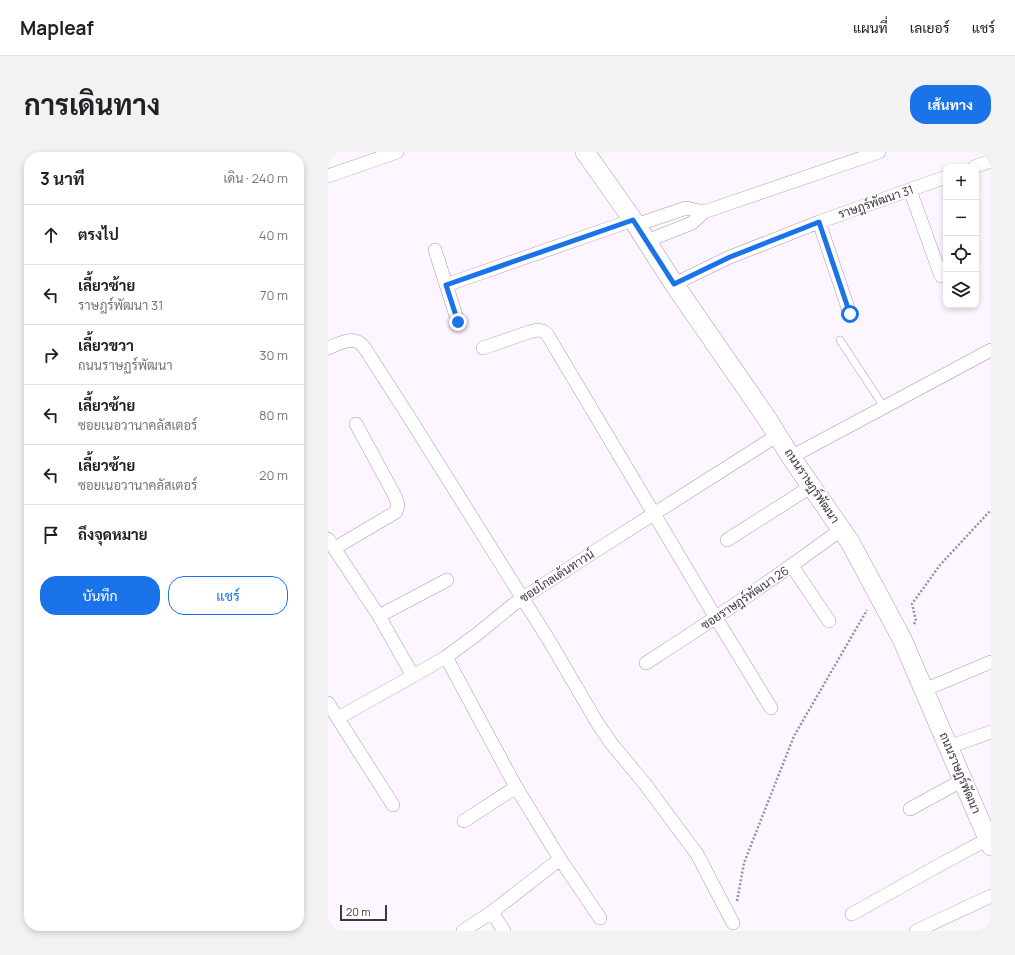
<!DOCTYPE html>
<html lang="th">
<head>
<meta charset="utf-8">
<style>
	:root { --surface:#fff; --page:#f2f2f2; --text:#202124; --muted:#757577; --line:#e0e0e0; --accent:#1a73e8 }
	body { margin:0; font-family:Manrope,Sarabun,sans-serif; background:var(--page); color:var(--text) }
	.controls { position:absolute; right:12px; top:12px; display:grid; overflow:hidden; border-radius:8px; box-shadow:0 2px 6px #0003 }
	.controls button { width:36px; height:36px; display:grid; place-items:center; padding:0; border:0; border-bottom:1px solid var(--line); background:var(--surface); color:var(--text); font:20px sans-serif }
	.scale { position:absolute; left:12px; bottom:10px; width:47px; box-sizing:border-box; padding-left:4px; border:2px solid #3f3741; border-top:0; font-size:11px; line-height:14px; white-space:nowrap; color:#3f3741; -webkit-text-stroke:3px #fff; paint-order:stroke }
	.stop { position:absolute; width:12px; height:12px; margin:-9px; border:3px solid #1a73e8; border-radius:50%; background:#fff }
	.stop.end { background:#1a73e8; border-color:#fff; box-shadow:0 1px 4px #0008 }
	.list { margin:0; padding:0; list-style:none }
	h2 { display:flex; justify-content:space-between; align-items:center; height:52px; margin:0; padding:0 16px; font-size:17px }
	h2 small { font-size:13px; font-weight:400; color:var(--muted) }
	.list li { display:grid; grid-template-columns:26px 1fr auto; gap:12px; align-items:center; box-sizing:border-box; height:60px; padding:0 16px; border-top:1px solid var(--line) }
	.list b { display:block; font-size:15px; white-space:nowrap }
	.list p { margin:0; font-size:13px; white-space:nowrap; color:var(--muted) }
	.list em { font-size:13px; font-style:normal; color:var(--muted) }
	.actions { display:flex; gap:8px; padding:12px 16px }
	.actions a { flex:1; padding:9px 0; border:1px solid var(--accent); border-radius:16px; text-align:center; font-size:14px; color:var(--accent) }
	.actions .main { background:var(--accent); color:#fff }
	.icon { flex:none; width:22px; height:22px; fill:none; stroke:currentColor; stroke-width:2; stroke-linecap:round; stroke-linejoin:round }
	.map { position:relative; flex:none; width:663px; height:779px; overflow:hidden; border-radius:16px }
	header { display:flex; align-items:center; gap:24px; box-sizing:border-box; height:56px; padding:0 20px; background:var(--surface); border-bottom:1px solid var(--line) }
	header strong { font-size:19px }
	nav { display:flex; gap:22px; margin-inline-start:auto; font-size:14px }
	.intro { display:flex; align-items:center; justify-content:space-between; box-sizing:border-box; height:96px; padding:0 24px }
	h1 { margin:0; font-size:28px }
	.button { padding:10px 18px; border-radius:16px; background:var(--accent); color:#fff; font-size:14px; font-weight:700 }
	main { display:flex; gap:24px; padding:0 24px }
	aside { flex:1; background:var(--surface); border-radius:16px; box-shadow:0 2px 6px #0003 }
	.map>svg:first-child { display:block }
</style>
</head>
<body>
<header>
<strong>Mapleaf</strong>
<nav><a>แผนที่</a><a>เลเยอร์</a><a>แชร์</a></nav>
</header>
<div class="intro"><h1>การเดินทาง</h1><a class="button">เส้นทาง</a></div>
<main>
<aside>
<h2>3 นาที<small>เดิน · 240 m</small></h2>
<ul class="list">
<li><svg class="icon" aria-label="ahead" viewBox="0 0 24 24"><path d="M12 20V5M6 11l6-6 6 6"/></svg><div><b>ตรงไป</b></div><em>40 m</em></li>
<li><svg class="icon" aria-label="left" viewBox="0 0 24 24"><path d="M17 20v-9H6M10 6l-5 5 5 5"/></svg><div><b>เลี้ยวซ้าย</b><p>ราษฎร์พัฒนา 31</p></div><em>70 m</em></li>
<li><svg class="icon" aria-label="right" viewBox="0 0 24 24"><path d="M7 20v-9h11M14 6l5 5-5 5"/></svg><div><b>เลี้ยวขวา</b><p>ถนนราษฏร์พัฒนา</p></div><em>30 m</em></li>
<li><svg class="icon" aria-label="left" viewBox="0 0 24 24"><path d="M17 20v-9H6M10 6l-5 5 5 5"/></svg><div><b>เลี้ยวซ้าย</b><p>ซอยเนอวานาคลัสเตอร์</p></div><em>80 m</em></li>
<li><svg class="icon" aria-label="left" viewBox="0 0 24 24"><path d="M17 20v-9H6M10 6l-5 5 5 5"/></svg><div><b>เลี้ยวซ้าย</b><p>ซอยเนอวานาคลัสเตอร์</p></div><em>20 m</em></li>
<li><svg class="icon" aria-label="arrive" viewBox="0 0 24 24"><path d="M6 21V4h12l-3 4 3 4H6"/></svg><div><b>ถึงจุดหมาย</b></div></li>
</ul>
<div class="actions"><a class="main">บันทึก</a><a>แชร์</a></div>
</aside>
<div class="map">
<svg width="663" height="779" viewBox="0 0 663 779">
	<rect width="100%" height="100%" fill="#fdf5ff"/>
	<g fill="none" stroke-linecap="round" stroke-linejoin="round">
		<g stroke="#ad99b1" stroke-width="8">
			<path id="lane" d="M512,188L556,255"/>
		</g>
		<g stroke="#ad99b1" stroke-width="14">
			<path id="street" d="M646,15L663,9
				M0,24L69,0
				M582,38L613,124
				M491,70L522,162
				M308,73L358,56L376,60
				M319,89L364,71L376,60L551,0
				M107,98L130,170
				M346,132L402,105L491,70L618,25
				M118,133L305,68
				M0,196C9,193 22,184 32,191C33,192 35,194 36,195L81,265L222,490L270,572L283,591L317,632L369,702L405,771
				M155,196L201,180L210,178L215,179L219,182L388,466L443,556
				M463,305L663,198
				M0,387L51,464L85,524
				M399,388L484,334
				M7,396L68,360L70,353L67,344L28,272
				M464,414L501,469
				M51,464L119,428
				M118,505L188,635L232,707L272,766
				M318,511C385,468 450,424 514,377
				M596,538L663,510
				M0,551L65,653
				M10,566L85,524L118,505L148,483L186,452L195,446L261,403L450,283
				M620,595L663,580
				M582,657L635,628
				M136,669L188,635
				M164,760L176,779
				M524,762L606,716L660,687
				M135,779L164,760L232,707
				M588,779L663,744"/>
		</g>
		<g stroke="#ad99b1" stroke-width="20">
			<path id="secondary" d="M257,0L305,68L346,132L438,265L463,305L522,390L574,487L663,694"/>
		</g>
		<path stroke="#99919b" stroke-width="2.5" stroke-dasharray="2 2" stroke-linecap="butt" d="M586,472L588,469L584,452L612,413L663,358
			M409,749L416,711L466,584L539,458"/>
		<use href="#lane" stroke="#fff" stroke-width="7"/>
		<use href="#street" stroke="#fff" stroke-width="13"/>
		<use href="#secondary" stroke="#fff" stroke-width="19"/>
	</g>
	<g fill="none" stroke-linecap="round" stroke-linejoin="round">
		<path stroke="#1a73e8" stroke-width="5" d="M130,170L118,133L305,68L346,132L402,105L491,70L522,162"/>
	</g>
	<g text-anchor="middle" stroke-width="3.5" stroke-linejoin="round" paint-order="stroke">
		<g font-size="12" fill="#3f3741" stroke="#fff">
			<text transform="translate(548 50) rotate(-19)" y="4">ราษฎร์พัฒนา 31</text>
			<text transform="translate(484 334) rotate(56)" y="4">ถนนราษฏร์พัฒนา</text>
			<text transform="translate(229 424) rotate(-33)" y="4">ซอยโกลเด้นทาวน์</text>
			<text transform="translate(417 446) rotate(-34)" y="4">ซอยราษฎร์พัฒนา 26</text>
			<text transform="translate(632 621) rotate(67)" y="4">ถนนราษฏร์พัฒนา</text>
		</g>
	</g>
</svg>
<div class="controls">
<button>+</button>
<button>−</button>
<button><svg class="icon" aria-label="locate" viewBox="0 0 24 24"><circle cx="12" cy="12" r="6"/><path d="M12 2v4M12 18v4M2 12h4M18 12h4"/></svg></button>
<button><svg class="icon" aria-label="layers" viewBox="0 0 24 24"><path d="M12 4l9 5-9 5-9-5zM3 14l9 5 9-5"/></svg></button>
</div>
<div class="scale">20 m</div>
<div class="stop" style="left:522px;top:162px"></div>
<div class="stop end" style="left:130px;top:170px"></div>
</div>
</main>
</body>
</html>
